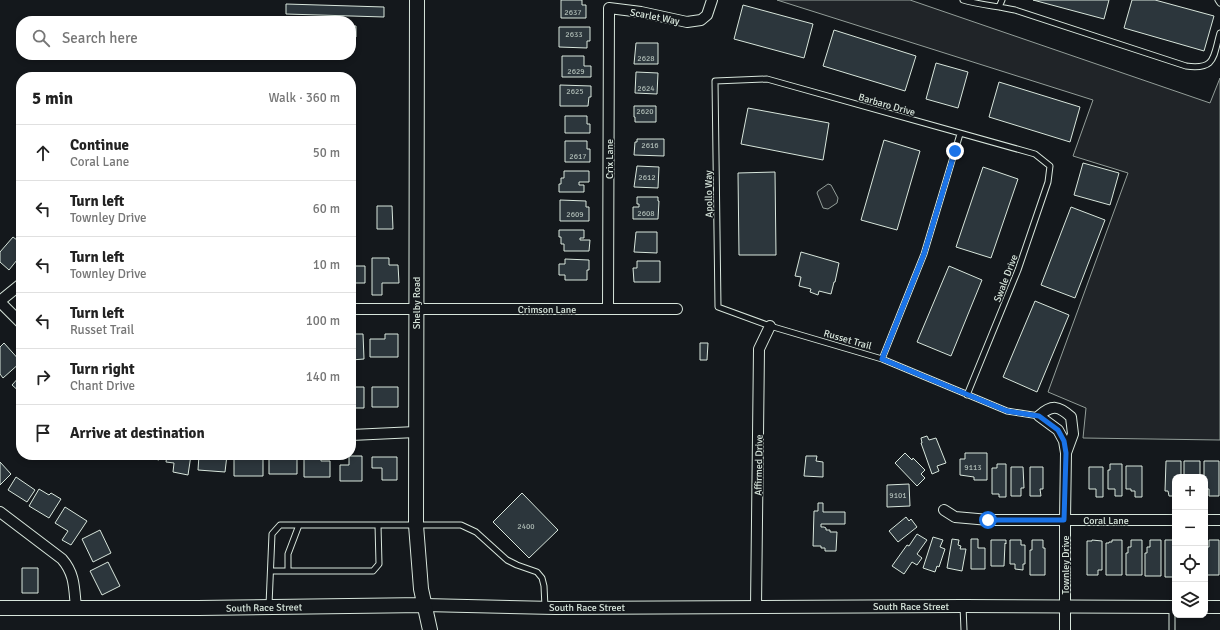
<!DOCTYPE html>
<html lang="en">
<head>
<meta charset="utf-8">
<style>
	:root { --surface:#fff; --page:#f6f6f6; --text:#222; --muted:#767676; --line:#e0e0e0 }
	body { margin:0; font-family:Signika,sans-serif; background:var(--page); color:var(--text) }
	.controls { position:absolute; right:12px; bottom:12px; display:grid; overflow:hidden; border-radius:8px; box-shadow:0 2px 6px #0003 }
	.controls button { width:36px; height:36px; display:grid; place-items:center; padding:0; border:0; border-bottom:1px solid var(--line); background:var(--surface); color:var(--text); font:20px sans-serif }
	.stop { position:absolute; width:12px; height:12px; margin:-9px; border:3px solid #1a73e8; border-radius:50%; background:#fff }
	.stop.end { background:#1a73e8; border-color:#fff; box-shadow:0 1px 4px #0008 }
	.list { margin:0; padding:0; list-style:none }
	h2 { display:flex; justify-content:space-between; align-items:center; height:52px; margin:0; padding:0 16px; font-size:17px }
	h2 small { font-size:13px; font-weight:400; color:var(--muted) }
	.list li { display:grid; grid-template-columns:26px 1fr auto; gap:12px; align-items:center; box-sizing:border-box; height:56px; padding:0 16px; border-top:1px solid var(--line) }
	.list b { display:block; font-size:15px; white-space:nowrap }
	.list p { margin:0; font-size:13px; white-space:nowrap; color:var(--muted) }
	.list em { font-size:13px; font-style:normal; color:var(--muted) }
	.icon { flex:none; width:22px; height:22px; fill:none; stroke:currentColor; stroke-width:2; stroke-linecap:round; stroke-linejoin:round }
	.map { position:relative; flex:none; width:1220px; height:630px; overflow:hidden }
	.search { position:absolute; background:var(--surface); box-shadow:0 2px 6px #0003; left:16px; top:16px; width:340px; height:44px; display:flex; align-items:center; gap:10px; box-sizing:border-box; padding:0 14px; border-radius:16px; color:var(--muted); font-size:15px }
	.panel { position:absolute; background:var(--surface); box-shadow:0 2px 6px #0003; left:16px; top:72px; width:340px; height:388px; border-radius:16px }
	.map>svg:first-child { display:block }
</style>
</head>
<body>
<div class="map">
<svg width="1220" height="630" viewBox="0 0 1220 630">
	<rect width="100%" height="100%" fill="#14181c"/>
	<path fill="#202428" stroke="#939e99" d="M777,0H910L1210,103L1220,78V440L1083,438L1086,408L1048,392L1128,173L1073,156L1093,100Z
		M828,184L831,185L838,198L837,203L828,209L823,208L817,193L818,191Z"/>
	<path fill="#2c363c" stroke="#d8e6dc" d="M561,0H582V5H586V18H561Z
		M1033,0H1109L1104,19Z
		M1132,0H1155L1214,16L1204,51L1124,28Z
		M286,4L384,7V17L286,14Z
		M743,5L813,24L804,58L734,39Z
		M351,26H356V37L351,36Z
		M559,27H590V41H587V48L559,47Z
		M834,30L916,56L905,91L823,66Z
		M636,43H658V64H634Z
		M562,56H584V66H591V77H562Z
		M936,63L968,72L958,108L926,99Z
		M636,72L658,73L657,94L635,93Z
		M999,82L1080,107L1070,142L989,117Z
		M560,85L591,86V97H589L588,106H560Z
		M634,106H656V122H635V117H634Z
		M748,108L829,123L823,160L741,144Z
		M565,116H587V124H590V133H565Z
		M637,139H664V156L634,155L635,142H637Z
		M884,140L920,151L897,230L861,220Z
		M565,141H587V149H590V162H565Z
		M1083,163L1119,173L1110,205L1074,195Z
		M637,166L659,167L658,188L634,187Z
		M983,167L1018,179L991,258L956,247Z
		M564,171H589V182H579V185H584V192H559V184H561V178H564Z
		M775,172L776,255H739L738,173Z
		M637,197H658V201H659L658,219H633V207H639V204H637Z
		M560,200L586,201V207H589V221H560Z
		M377,206H392L393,229H377Z
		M1071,207L1105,220L1075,298L1041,285Z
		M559,230H584V238H580V240H590L589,251H564V244H561V237H559Z
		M636,232H657V253L634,252Z
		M13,237L21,243V255L9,270L0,262V252Z
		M801,252L839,263L835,282H834L831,294L819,291L818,295L810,292L811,289L799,286L801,277L795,276Z
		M372,258H389V265H398L399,283H382V295H372Z
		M565,259L589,260V270H587V280H565V275H559V264H565Z
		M637,261H660V282H634L633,268H637Z
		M351,266H365V283H355V286H351Z
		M949,266L982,280L951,356L917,342Z
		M1035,301L1069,315L1037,392L1003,377Z
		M351,334H363L364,359L351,360Z
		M385,334H398V357H370V339H385Z
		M4,343L21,362L3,378L0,374V347Z
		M700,343H708L707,360H700Z
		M21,375V393L12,385Z
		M351,387H364V408H351Z
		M372,387H398V407H372Z
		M927,436L929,440L936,438L946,463L937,466L939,471L932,474L921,443H922L921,438Z
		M905,453L912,460L913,458L925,470L921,474L925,478L917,486L895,463Z
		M965,453H987V480H974V477L960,475V459H965Z
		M138,455H160L159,460Z
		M167,455H191L188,475L173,472L174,463L166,462Z
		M199,455H227L225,472L198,470Z
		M304,456H321V461H330V477H304Z
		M349,456H362V481H340V465H349Z
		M806,456H817L816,461L823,462V477L804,476Z
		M269,457H297V474H269Z
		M372,457H397V480H382V468H372Z
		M234,458H263V476H234Z
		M1166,461H1181V477H1175V496H1169L1168,491H1165Z
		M1184,461H1200V477H1184Z
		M1204,461H1219V496H1209V489H1206V483H1205L1204,477Z
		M0,462L11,474L0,485Z
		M997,464H1006V497H999V494H992V468H997Z
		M1110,464H1122V496H1115V489H1108V470H1110Z
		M1126,466H1142V497H1135V491H1131V489H1126Z
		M1011,467H1023L1024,488H1021V496H1011Z
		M1030,467H1043V489H1040L1041,496H1030Z
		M1089,467H1103V497H1096V489H1089Z
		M16,477L35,490L27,502L8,490Z
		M909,484L910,506L887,507V485Z
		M39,489L49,495L51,493L61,499L49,518L29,506Z
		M522,493L558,530L529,558L493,522Z
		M818,503H823V512H845V524H821V527H824L826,528V530H830V532H837L836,551H825V548H821V546H813L814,511H818Z
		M65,507L87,521L71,545L62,540L68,531L55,523Z
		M906,517L909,521L911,519L917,527L898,542L889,531Z
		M100,530L111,553L93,562L82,539Z
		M917,534L927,540L917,554L922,558L917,565L912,562L904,574L892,566L907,545L909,546Z
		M933,537L943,540L940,547L945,549L939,567L937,566L935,572L923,568Z
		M952,539L959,540L958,545L961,546L960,549H966L962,571L947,568Z
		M971,539H978V548H985V569H971Z
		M991,540H1006V544L1005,543L1004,566H991Z
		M1010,540H1021V545H1025V564H1023V570L1015,569V564H1010Z
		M1032,540H1043V548H1045V575H1030V550H1032Z
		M1092,540L1102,541V570H1098V575H1087V541H1092Z
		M1112,540H1122V575H1106V543H1109V542H1112Z
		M1131,540H1142V575H1126V553H1128V547H1131Z
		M1150,540H1161V576H1145V553H1147V547H1150Z
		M1165,540H1175V571H1173V577H1165Z
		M1209,540H1219V575H1205V552H1206V547H1209Z
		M108,562L120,586L102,595L90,571Z
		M22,568H38V593H22Z"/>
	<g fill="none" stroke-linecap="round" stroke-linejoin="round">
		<g stroke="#d8e6dc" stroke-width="7">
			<path id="service" d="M963,0C980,5 998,6 1015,10L1186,66C1216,70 1213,57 1220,33
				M1218,0L1220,3
				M999,7L1002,0
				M882,359L924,254L960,134
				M967,395L1018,270L1048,182L1050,166L1035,154L767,79L715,81L718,307L770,326L882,359L1007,411L1039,416
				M271,571H373L379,564L378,525
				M288,571V554L299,525
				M269,605L272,534L280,525H461L476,532L507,560L517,565L537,572L542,578L544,586L545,607
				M963,606L964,630
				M1172,630V607"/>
		</g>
		<g stroke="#d8e6dc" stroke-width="12">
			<path id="minor" d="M0,301L21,284
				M0,302L21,323
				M351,309H677
				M608,309L609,8L641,12L687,22L701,20L707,15L712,0
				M351,435L416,432
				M944,510L955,517L989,520H1175
				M0,512L62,559C75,574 74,588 76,608
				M1205,520H1220
				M756,607L759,349L770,326
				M1065,630V520L1066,453L1064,441L1058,430L1039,416C1052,404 1059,406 1071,417L1073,434L1066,453"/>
		</g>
		<g stroke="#d8e6dc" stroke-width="14">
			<path id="tertiary" d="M424,605L555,608L963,606L1175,607
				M1205,607H1220"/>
		</g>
		<g stroke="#d8e6dc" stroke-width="16">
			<path id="secondary" d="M417,0L416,525L421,589L430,630
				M0,608H198L424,605"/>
		</g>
		<use href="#service" stroke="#14181c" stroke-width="5"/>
		<use href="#minor" stroke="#14181c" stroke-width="10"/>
		<use href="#tertiary" stroke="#14181c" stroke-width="12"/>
		<use href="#secondary" stroke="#14181c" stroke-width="14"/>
	</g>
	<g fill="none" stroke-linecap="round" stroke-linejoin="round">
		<path stroke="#1a73e8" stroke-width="5" d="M955,151L924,254L882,359L1007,411L1039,416L1058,430L1064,441L1066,453L1064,520H988"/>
	</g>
	<g text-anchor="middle" stroke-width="3" stroke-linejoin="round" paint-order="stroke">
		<g font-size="8" fill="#adbab4">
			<text x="573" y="15">2637</text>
			<text x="574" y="37">2633</text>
			<text x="646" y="61">2628</text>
			<text x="576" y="74">2629</text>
			<text x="646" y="91">2624</text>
			<text x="575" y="94">2625</text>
			<text x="645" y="114">2620</text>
			<text x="650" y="148">2616</text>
			<text x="578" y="159">2617</text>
			<text x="647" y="180">2612</text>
			<text x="646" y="216">2608</text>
			<text x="575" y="217">2609</text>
			<text x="973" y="470">9113</text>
			<text x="898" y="498">9101</text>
			<text x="526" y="529">2400</text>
		</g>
		<g font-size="10" fill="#d8e6dc" stroke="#14181c">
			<text transform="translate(655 16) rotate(11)" y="4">Scarlet Way</text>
			<text transform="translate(887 104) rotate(16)" y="4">Barbaro Drive</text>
			<text transform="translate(609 159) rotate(-90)" y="4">Crix Lane</text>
			<text transform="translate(708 194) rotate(-91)" y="4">Apollo Way</text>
			<text transform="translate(1005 278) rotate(-69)" y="4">Swale Drive</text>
			<text transform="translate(416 303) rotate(-90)" y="4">Shelby Road</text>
			<text x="547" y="313">Crimson Lane</text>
			<text transform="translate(848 339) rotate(16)" y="4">Russet Trail</text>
			<text transform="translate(758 465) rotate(-89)" y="4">Affirmed Drive</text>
			<text x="1106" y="524">Coral Lane</text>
			<text transform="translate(1065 565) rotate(-90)" y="4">Townley Drive</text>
			<text x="911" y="610">South Race Street</text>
			<text transform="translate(264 607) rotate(-1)" y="4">South Race Street</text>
			<text x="587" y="611">South Race Street</text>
		</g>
	</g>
</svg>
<div class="controls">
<button>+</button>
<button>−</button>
<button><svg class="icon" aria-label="locate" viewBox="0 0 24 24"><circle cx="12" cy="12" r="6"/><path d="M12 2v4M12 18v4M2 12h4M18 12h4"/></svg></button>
<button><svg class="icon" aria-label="layers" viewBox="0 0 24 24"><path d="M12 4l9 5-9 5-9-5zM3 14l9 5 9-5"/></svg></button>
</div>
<div class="stop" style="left:988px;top:520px"></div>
<div class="stop end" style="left:955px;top:151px"></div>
<div class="search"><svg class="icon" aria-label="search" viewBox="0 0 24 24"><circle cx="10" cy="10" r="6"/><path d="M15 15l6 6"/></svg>Search here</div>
<section class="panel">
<h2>5 min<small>Walk · 360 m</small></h2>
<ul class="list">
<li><svg class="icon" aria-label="ahead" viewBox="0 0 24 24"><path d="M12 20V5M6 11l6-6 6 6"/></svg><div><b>Continue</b><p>Coral Lane</p></div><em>50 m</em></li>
<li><svg class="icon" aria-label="left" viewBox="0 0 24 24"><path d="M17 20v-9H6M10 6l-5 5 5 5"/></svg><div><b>Turn left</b><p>Townley Drive</p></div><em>60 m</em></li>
<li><svg class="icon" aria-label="left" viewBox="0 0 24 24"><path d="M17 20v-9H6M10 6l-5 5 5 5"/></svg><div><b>Turn left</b><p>Townley Drive</p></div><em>10 m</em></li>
<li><svg class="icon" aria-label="left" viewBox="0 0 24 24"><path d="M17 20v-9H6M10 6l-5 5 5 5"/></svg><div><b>Turn left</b><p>Russet Trail</p></div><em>100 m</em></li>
<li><svg class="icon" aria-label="right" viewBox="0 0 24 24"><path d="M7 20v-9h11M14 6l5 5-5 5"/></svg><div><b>Turn right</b><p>Chant Drive</p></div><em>140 m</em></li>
<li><svg class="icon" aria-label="arrive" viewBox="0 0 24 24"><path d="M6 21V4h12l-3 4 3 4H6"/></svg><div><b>Arrive at destination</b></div></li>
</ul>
</section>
</div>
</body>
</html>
